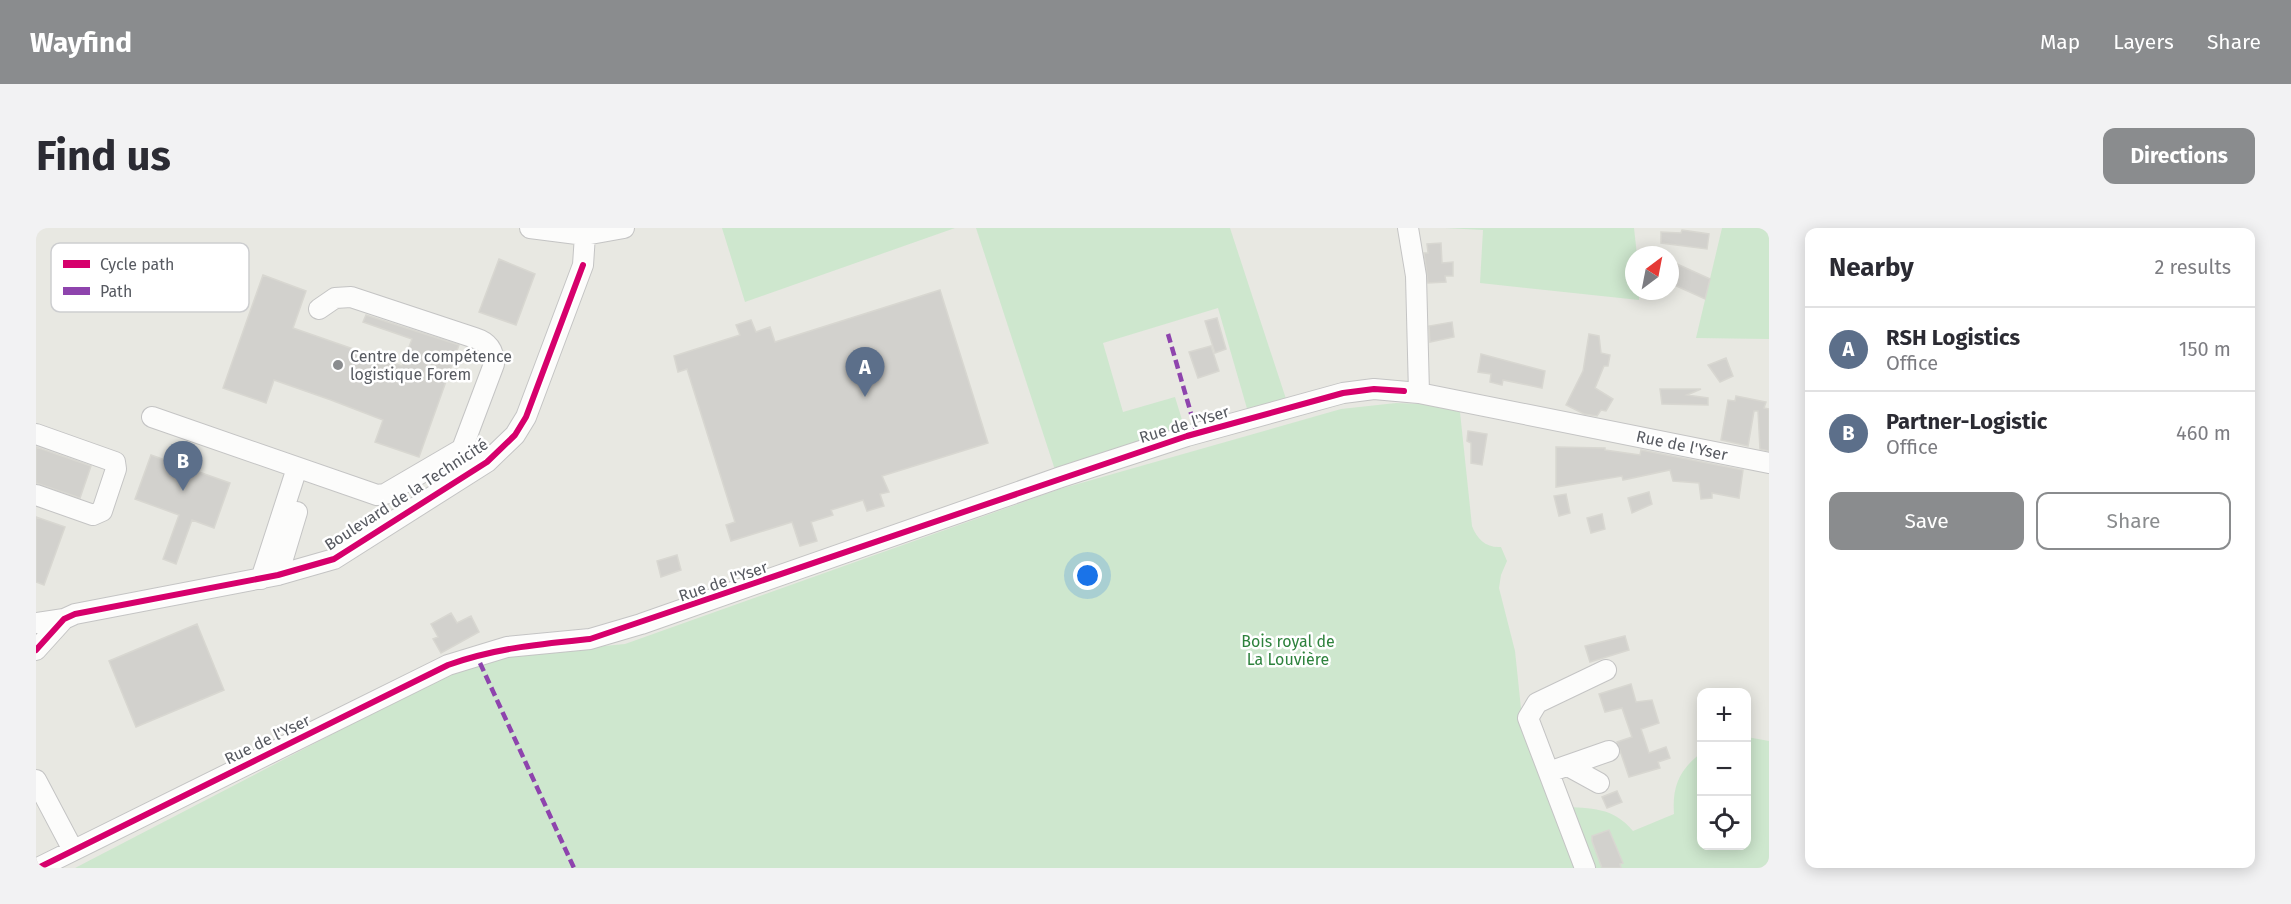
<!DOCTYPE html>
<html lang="en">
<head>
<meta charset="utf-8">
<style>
	:root { --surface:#fff; --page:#f2f2f3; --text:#2b2b33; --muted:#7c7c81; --line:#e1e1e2; --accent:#8a8c8e }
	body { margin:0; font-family:"Fira Sans",sans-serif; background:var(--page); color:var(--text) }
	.controls { position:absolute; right:18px; bottom:18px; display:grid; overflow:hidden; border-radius:12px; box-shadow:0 3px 15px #0003 }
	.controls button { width:54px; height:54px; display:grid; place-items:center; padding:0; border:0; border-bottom:2px solid var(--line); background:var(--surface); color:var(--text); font:30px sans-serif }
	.compass { position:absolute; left:1589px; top:18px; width:54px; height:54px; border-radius:50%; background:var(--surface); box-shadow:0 3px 15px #0003; rotate:32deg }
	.you { position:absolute; left:1052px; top:348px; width:21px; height:21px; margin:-15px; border:4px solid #fff; border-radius:50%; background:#1a73e8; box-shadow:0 0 0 9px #1a73e833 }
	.badge { display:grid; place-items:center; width:39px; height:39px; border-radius:50%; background:var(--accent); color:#fff; font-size:20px; font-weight:700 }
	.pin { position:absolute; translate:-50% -50px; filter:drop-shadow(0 2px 3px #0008) }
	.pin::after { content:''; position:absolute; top:32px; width:21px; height:18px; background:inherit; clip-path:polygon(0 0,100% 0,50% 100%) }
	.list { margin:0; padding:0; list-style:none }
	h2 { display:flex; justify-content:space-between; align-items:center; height:78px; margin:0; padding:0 24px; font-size:26px }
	h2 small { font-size:20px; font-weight:400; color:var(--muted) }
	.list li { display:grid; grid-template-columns:39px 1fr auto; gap:18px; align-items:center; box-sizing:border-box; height:84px; padding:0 24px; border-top:2px solid var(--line) }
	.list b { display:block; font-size:22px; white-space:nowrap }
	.list p { margin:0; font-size:20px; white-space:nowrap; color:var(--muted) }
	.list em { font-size:20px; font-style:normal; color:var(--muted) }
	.actions { display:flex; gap:12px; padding:18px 24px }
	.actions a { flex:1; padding:14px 0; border:2px solid var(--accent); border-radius:12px; text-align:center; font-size:21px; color:var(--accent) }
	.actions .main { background:var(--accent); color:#fff }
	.icon { flex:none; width:33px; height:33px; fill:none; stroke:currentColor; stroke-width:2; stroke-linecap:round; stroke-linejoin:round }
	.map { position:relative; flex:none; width:1733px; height:640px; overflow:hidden; border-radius:12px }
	header { display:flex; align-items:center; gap:36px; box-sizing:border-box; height:84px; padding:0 30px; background:var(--accent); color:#fff }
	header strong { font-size:28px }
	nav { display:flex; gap:33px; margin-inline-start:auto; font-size:21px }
	.intro { display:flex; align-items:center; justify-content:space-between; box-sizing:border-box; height:144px; padding:0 36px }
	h1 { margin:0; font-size:42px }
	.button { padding:15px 27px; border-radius:12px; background:var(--accent); color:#fff; font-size:21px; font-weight:700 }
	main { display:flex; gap:36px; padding:0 36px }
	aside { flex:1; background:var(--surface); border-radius:12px; box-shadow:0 3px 15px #0003 }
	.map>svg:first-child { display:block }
</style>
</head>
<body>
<header>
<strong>Wayfind</strong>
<nav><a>Map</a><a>Layers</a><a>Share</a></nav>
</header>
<div class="intro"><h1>Find us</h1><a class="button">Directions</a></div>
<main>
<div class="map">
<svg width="1733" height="640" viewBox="0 0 1733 640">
	<rect width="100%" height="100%" fill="#e8e8e2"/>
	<path fill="#cee7ce" d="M686,0H919L709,74Z
		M940,0H1194L1253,180L1214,191L1182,80L1067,115L1087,184L1139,169L1151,208L1020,245Z
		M1409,0H1598L1601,27H1598V63H1603V72L1444,55L1447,2Z
		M1686,0H1733V111L1660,110Z
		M1360,175L1387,176L1424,184L1436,298C1441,311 1450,320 1465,319L1471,333L1465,347L1463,360L1479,423L1486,490L1526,579C1555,580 1577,579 1597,603L1638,586C1636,559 1643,542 1665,525L1666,618H1710L1711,509L1733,513V640H39L414,445L474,427L589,416L1024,261L1305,181Z"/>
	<path fill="#d2d1cd" stroke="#d8d7d1" stroke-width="1.5" d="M1646,2L1673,6L1671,21L1625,15V4L1645,5Z
		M1405,15L1406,35L1417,34V48H1409L1410,54L1392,55L1388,25H1392L1391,16Z
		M463,31L499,46L480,97L443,84Z
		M1641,36L1674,51L1669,71L1634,55Z
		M227,47L270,63L257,100L366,138L376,111L327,94L330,87L423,117L383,229L339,214L347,192L295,172L238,152L230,175L187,160Z
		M904,62L952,215L846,248L853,264L844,266L848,278L831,283L827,272L795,282L797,287L775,294L781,313L764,318L756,294L695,313L690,297L699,294L651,141L642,144L638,128L704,107L700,97L715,92L720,104L734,99L739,114Z
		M1181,90L1190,121L1179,125L1169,93Z
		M1416,94L1418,109L1394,114L1393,98Z
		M1553,106L1563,108L1565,125L1574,127L1572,138H1568L1559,160L1577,171L1570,183L1565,182L1561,188L1548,186L1530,177L1547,143Z
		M1175,118L1183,143L1162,150L1153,124Z
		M1445,126L1509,143L1506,160L1467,152L1466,157L1454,154L1455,146L1442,144Z
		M1690,130L1697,148L1684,154L1672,137Z
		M1624,161H1665L1651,167L1672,170V177L1626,176Z
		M1700,168L1730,174L1728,180L1733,181V223L1724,221L1722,183H1718L1712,218L1685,212L1692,172L1699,173Z
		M1432,203L1451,206L1446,237L1435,235V215L1431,213Z
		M0,219L55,238L44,270L0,255Z
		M1520,219L1569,220V222L1604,227L1605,222L1707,242L1703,270L1676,265V270L1665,271L1663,255L1637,253L1634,242L1587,252L1586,248L1520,259Z
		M115,227L194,255L178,300L156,292L140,336L127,331L143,287L99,271Z
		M1613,264L1616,276L1596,285L1592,270Z
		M1530,266L1534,285L1523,288L1518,268Z
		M1566,286L1569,301L1555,305L1551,290Z
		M0,289L29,299L8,357L0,354Z
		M641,327L645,342L625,349L621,333Z
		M415,385L421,395L435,388L443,404L405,425L397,411L402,409L395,396Z
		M161,396L188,462L100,499L73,433Z
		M1589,408L1593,422L1554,434L1549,418Z
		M1595,456L1600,474L1616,472L1623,495L1605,501L1613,525L1630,519L1634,530L1622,534L1624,540L1593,549L1581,514L1596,509L1586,480L1569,484L1563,466Z
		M1581,563L1586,574L1571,580L1566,569Z
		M1573,602L1587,635L1584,636L1585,640H1566L1556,613V608Z"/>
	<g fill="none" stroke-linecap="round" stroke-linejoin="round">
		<g stroke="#c4c4c4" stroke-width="22">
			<path id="minor" d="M494,0L549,7L588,0
				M1372,0L1380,48L1383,165
				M116,189L341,267L349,266L426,221L458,136C458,122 452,114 439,110L315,69L299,70L283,81
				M0,206L79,234L80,241L66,283L57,287L0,267
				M242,347L261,284
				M225,351L261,240
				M0,395L28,391
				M0,422L28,391L39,386L242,347L298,331L451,234L479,207L490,189L547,37L549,7
				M1532,538L1563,555
				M1513,544L1573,523
				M0,552L37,622
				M2,640L412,437L471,419L554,411L605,396L1025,249L1151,208L1307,165L1338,161L1383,165L1733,235
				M1549,640L1492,490L1501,475L1570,442"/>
		</g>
		<use href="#minor" stroke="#fcfcfb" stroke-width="20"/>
		<path stroke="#8e44ad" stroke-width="4.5" stroke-dasharray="9 4.5" stroke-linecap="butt" d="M1132,106L1161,206
			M444,435L538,640"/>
		<g stroke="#fff" stroke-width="10">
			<path id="cycleway" d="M0,422L28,391L39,386L242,347L298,331L451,234L479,207L490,189L547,37
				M2,640L412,437C459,420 505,416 554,411L1151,208L1307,165L1338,161L1368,163"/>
		</g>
		<use href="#cycleway" stroke="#d6006c" stroke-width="6"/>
	</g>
	<circle fill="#8a8c8e" stroke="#fff" stroke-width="2" cx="302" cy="137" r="6"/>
	<g text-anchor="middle" stroke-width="5" stroke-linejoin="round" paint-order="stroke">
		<g font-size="16" fill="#575a61" stroke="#fff" text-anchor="start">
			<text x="314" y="134">Centre de compétence<tspan x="314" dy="18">logistique Forem</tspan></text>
		</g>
		<g font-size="16" fill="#575a61" stroke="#fff">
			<text transform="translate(1148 196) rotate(-17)" y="6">Rue de l'Yser</text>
			<text transform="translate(1646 217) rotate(12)" y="6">Rue de l'Yser</text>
			<text transform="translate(370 266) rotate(-33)" y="6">Boulevard de la Technicité</text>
			<text transform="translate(687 353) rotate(-19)" y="6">Rue de l'Yser</text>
			<text transform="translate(231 511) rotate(-26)" y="6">Rue de l'Yser</text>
		</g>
		<g font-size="16" fill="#2e823d" stroke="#fff">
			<text x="1252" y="419">Bois royal de<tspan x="1252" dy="18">La Louvière</tspan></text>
		</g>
	</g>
	<rect x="15" y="15" width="198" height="69" rx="9" fill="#fff" stroke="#cdced0" stroke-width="1.5"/>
	<rect x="27" y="32" width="27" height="8" fill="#d6006c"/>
	<rect x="27" y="59" width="27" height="8" fill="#8e44ad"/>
	<g font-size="16" fill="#575a61">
		<text x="64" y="42">Cycle path</text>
		<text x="64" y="69">Path</text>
	</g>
</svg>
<div class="controls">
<button>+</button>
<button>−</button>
<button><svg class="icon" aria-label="locate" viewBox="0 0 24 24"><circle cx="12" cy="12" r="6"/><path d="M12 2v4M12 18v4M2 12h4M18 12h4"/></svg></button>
</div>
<svg class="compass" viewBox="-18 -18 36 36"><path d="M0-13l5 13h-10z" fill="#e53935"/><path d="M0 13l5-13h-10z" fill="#7c7c81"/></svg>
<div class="you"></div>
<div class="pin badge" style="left:829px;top:169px;background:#5c6f8a">A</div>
<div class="pin badge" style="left:147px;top:263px;background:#5c6f8a">B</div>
</div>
<aside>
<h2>Nearby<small>2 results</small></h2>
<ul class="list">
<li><span class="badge" style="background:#5c6f8a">A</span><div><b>RSH Logistics</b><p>Office</p></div><em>150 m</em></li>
<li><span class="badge" style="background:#5c6f8a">B</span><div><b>Partner-Logistic</b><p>Office</p></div><em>460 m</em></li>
</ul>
<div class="actions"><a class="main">Save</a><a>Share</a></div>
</aside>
</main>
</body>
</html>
